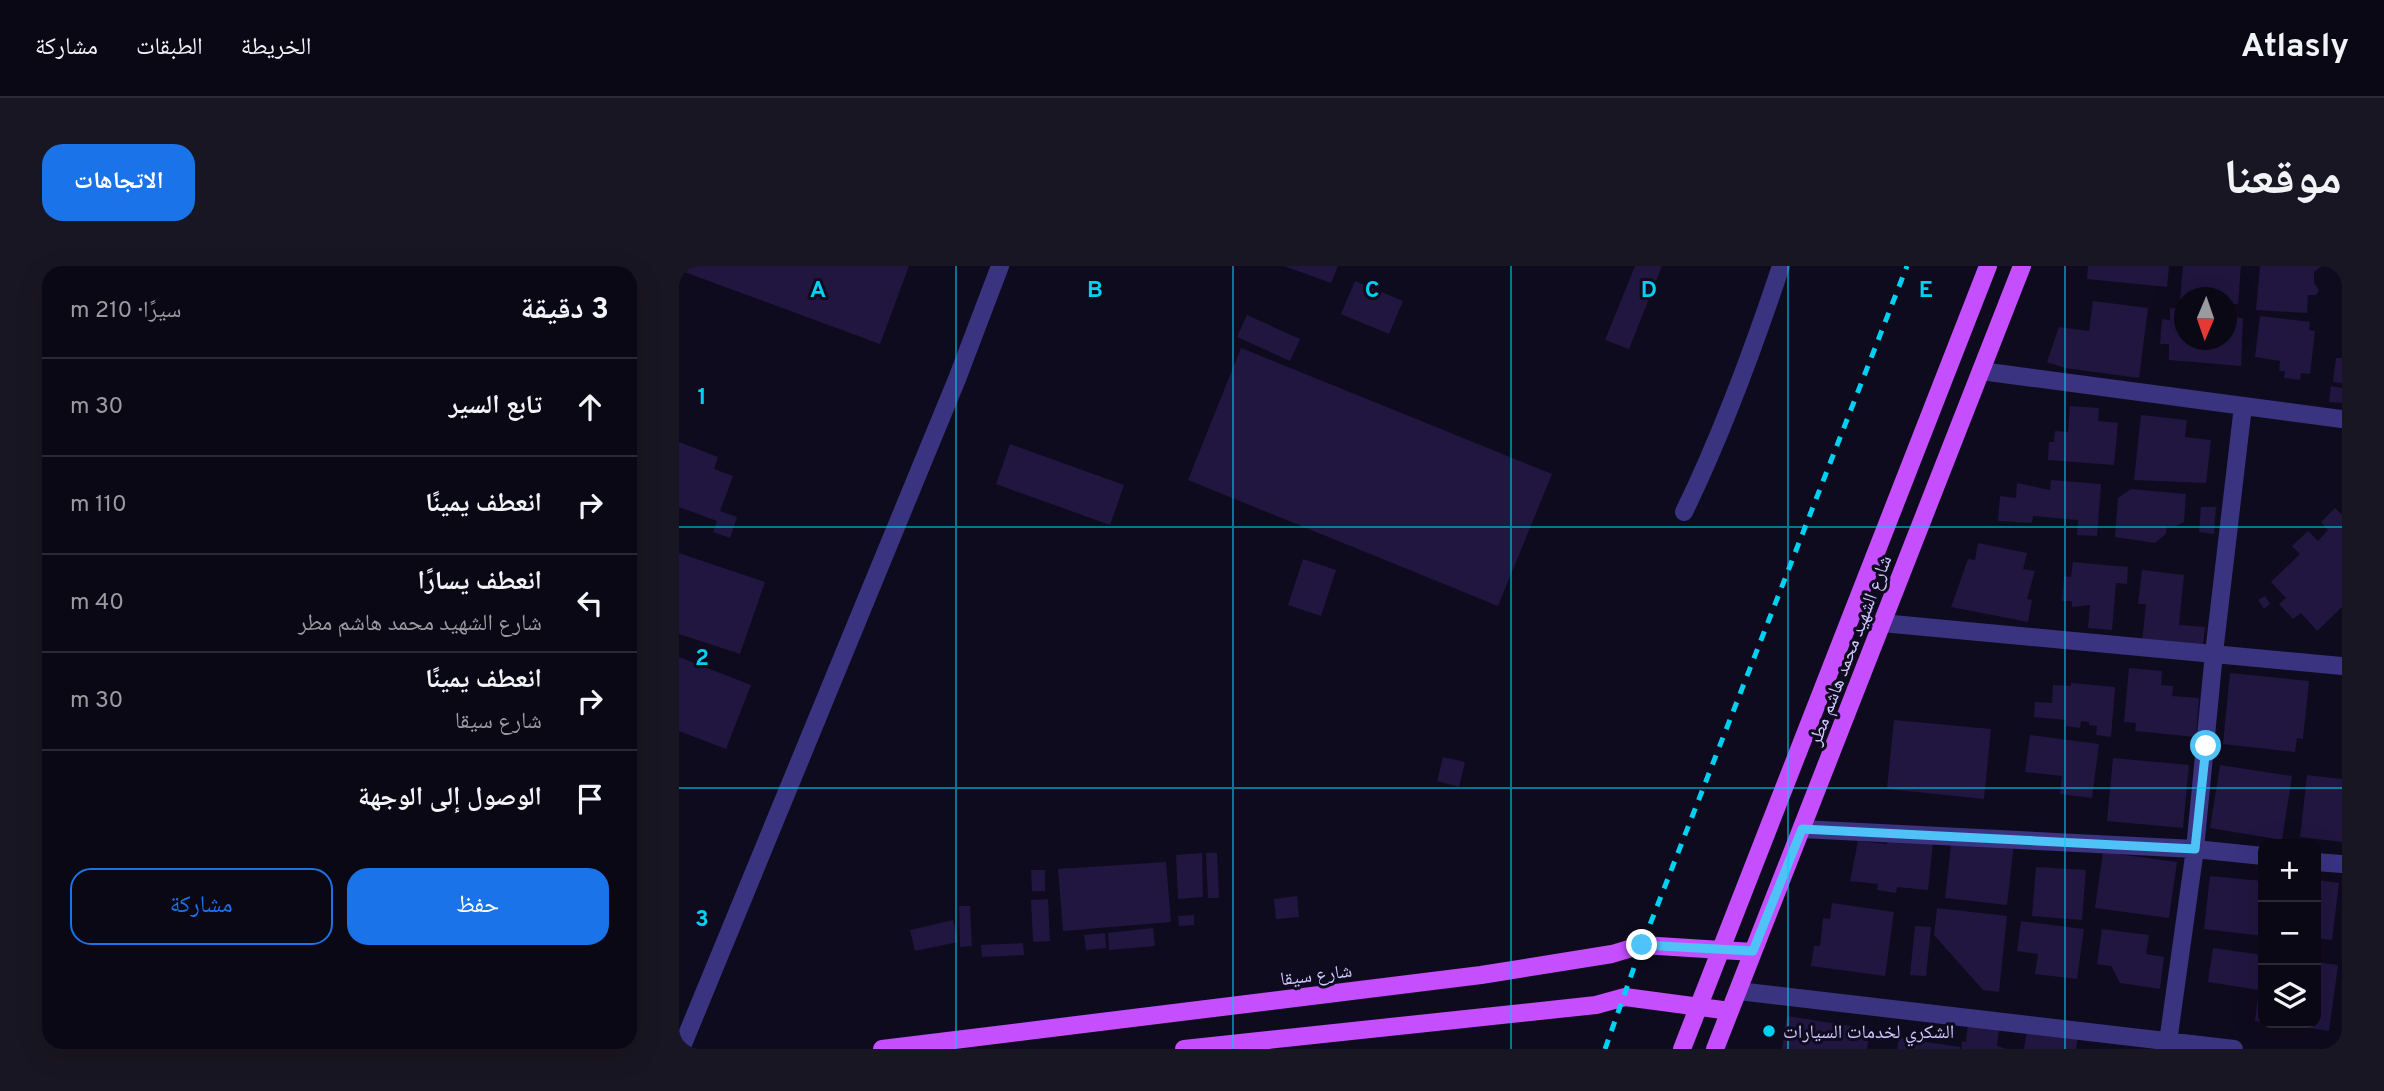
<!DOCTYPE html>
<html lang="ar">
<head>
<meta charset="utf-8">
<style>
	:root { --surface:#0b0816; --page:#191623; --text:#f1f3f6; --muted:#9a9aa1; --line:#2b2935; --accent:#1a73e8 }
	body { margin:0; font-family:Overpass,"Noto Naskh Arabic",sans-serif; background:var(--page); color:var(--text); direction:rtl }
	.controls { position:absolute; right:21px; bottom:21px; display:grid; overflow:hidden; border-radius:14px; box-shadow:0 7px 28px #0002 }
	.controls button { width:63px; height:63px; display:grid; place-items:center; padding:0; border:0; border-bottom:2px solid var(--line); background:var(--surface); color:var(--text); font:35px sans-serif }
	.compass { position:absolute; left:1495px; top:21px; width:63px; height:63px; border-radius:50%; background:var(--surface); box-shadow:0 7px 28px #0002; rotate:182deg }
	.stop { position:absolute; width:21px; height:21px; margin:-16px; border:5px solid #4fc3f7; border-radius:50%; background:#fff }
	.stop.end { background:#4fc3f7; border-color:#fff; box-shadow:0 2px 7px #0008 }
	.list { margin:0; padding:0; list-style:none }
	h2 { display:flex; justify-content:space-between; align-items:center; height:91px; margin:0; padding:0 28px; font-size:30px }
	h2 small { font-size:23px; font-weight:400; color:var(--muted) }
	.list li { display:grid; grid-template-columns:46px 1fr auto; gap:21px; align-items:center; box-sizing:border-box; height:98px; padding:0 28px; border-top:2px solid var(--line) }
	.list b { display:block; font-size:26px; white-space:nowrap }
	.list p { margin:0; font-size:23px; white-space:nowrap; color:var(--muted) }
	.list em { font-size:23px; font-style:normal; color:var(--muted) }
	.actions { display:flex; gap:14px; padding:21px 28px }
	.actions a { flex:1; padding:16px 0; border:2px solid var(--accent); border-radius:21px; text-align:center; font-size:24px; color:var(--accent) }
	.actions .main { background:var(--accent); color:#fff }
	.icon { flex:none; width:38px; height:38px; fill:none; stroke:currentColor; stroke-width:2; stroke-linecap:round; stroke-linejoin:round }
	.map { position:relative; flex:none; width:1663px; height:783px; overflow:hidden; direction:ltr; border-radius:21px }
	header { display:flex; align-items:center; gap:42px; box-sizing:border-box; height:98px; padding:0 35px; background:var(--surface); border-bottom:2px solid var(--line) }
	header strong { font-size:33px }
	nav { display:flex; gap:38px; margin-inline-start:auto; font-size:24px }
	.intro { display:flex; align-items:center; justify-content:space-between; box-sizing:border-box; height:168px; padding:0 42px }
	h1 { margin:0; font-size:49px }
	.button { padding:18px 32px; border-radius:21px; background:var(--accent); color:#fff; font-size:24px; font-weight:700 }
	main { display:flex; gap:42px; padding:0 42px }
	aside { flex:1; background:var(--surface); border-radius:21px; box-shadow:0 7px 28px #0002 }
	.map>svg:first-child { display:block }
</style>
</head>
<body>
<header>
<strong>Atlasly</strong>
<nav><a>الخريطة</a><a>الطبقات</a><a>مشاركة</a></nav>
</header>
<div class="intro"><h1>موقعنا</h1><a class="button">الاتجاهات</a></div>
<main>
<div class="map">
<svg width="1663" height="783" viewBox="0 0 1663 783">
	<rect width="100%" height="100%" fill="#0f0b1e"/>
	<path fill="#201640" d="M0,0H230L201,78L0,4Z
		M605,0H659L652,17Z
		M956,0H983L950,83L926,74Z
		M1409,0H1490L1488,21L1408,13Z
		M1504,0H1562L1559,38H1548V32H1506V35H1501Z
		M1581,0H1643L1635,6V17L1640,24L1637,29H1629L1628,47L1577,44Z
		M676,15L724,35L710,68L662,48Z
		M1414,35L1469,42L1460,112L1386,102L1368,96L1380,61L1410,65Z
		M1500,39H1506V74H1548V42L1553,43V51L1564,52L1562,100L1490,94V78H1481L1483,53L1491,54V42L1500,43Z
		M568,49L621,73L611,95L558,71Z
		M1581,50L1631,56L1630,64L1636,65L1631,108L1622,107L1621,114L1605,112L1606,105H1600L1601,95L1576,91Z
		M562,82L873,208L819,340L509,214Z
		M1657,92H1663V117L1654,116Z
		M1652,120L1663,122V137L1650,136Z
		M1391,140L1420,142L1419,155L1439,157L1435,199L1369,194L1370,176H1375L1376,165L1389,166Z
		M1462,149L1508,154L1506,171L1532,174L1527,217L1455,214Z
		M0,176L39,191L35,203L54,210L41,245L58,251L51,272L34,266L38,255L0,241Z
		M331,178L445,219L431,259L317,218Z
		M1372,214L1422,218L1418,270L1398,269L1399,254L1354,250L1353,257L1319,255L1321,230L1337,232L1338,217L1371,224Z
		M1452,223L1507,228L1505,256L1495,261L1488,260L1487,268L1476,277L1436,271L1439,232Z
		M1522,241H1537L1535,268L1520,266Z
		M1656,242L1663,249V341L1638,365L1622,347L1614,353L1600,338L1607,332L1592,316L1621,288L1613,280L1629,265L1639,275L1649,264L1642,256Z
		M1299,277L1348,287L1344,303L1356,305L1348,333L1353,334L1349,356L1272,341L1289,293L1296,294Z
		M0,287L86,316L61,388L0,368Z
		M624,293L657,304L642,350L609,339Z
		M1394,296L1449,301L1448,318L1437,317L1433,364L1409,362L1411,339L1393,341V335H1383L1385,310L1392,311Z
		M1463,304L1505,309L1500,359L1526,361L1524,380L1463,376L1467,338H1459Z
		M1586,330L1591,338L1585,343L1579,334Z
		M0,391L72,419L47,483L0,465Z
		M1450,402L1483,405L1482,419L1494,420L1493,430L1520,432L1517,471L1456,465L1457,457L1445,456Z
		M1551,407L1630,415L1624,473L1618,472L1616,486L1544,478Z
		M1392,417L1436,421L1432,471L1417,469L1418,460L1410,459V456L1402,455L1401,462L1386,460L1387,454L1355,451L1356,436L1373,437L1374,419L1392,420Z
		M1215,454L1312,463L1305,533L1208,523Z
		M1351,469L1420,478L1413,532L1381,528L1383,510L1346,506Z
		M764,491L786,496L780,521L758,515Z
		M1434,492L1510,499L1504,562L1428,555Z
		M1541,499L1613,510L1603,574L1531,562Z
		M1628,509L1663,513V576L1621,571Z
		M1209,571L1254,577L1249,624L1218,621L1217,627L1198,624L1199,618L1171,615L1179,575L1208,578Z
		M1273,571L1335,577L1328,639L1266,632Z
		M1424,586L1498,596L1490,652L1416,642Z
		M523,587L524,631L499,633L497,589Z
		M527,587H538L540,632H529Z
		M487,596L492,656L384,665L379,603Z
		M1357,601L1407,604L1403,654L1353,650Z
		M352,604H366V625H353Z
		M1531,610L1584,615V670L1525,663Z
		M1637,614L1660,617L1653,674L1637,672Z
		M618,630L620,651L597,653L595,633Z
		M369,633L371,675L354,676L352,634Z
		M1153,637L1215,646L1206,710L1132,700L1135,680H1141L1144,652L1151,653Z
		M280,640H291L293,680L281,681Z
		M1258,642L1328,650L1320,726L1304,724L1255,669Z
		M515,649V659L500,660L499,650Z
		M274,654L279,676L236,685L231,664Z
		M1342,655L1405,663L1398,713L1356,708L1359,688L1338,685Z
		M1236,660L1252,661L1247,710L1231,709Z
		M474,662L476,680L430,684L429,667Z
		M1423,663L1470,669L1467,688L1485,691L1481,723L1441,717L1432,700L1418,698Z
		M426,667L427,682L407,684L405,669Z
		M344,677L345,689L303,691L302,679Z
		M1534,682L1584,689V756L1576,755L1580,724L1529,716Z
		M1637,696L1659,699L1650,765L1603,758L1637,757Z
		M1108,750L1191,763L1188,783H1103Z
		M1289,758L1320,763L1318,780L1327,783H1282L1283,775L1287,776Z
		M1348,764L1399,770L1397,783H1345Z
		M1220,772L1281,781V783H1218Z"/>
	<g fill="none" stroke-linecap="round" stroke-linejoin="round">
		<path stroke="#393380" stroke-width="18" d="M1302,105L1663,153
			M1005,246C1044,166 1074,84 1102,0
			M1203,357L1663,400
			M1123,563L1516,583L1584,590
			M1637,596L1663,598
			M1059,725L1555,783
			M2,783L278,113L321,0
			M1488,783L1516,583L1535,387L1564,140"/>
		<path stroke="#c54eff" stroke-width="18" d="M203,783L802,709L933,688L963,679L1074,686
			M505,783L917,739L946,731L1051,745
			M1003,783L1309,0
			M1036,783L1343,0"/>
		<path stroke="#00d0f2" stroke-width="5" stroke-dasharray="10 9" stroke-linecap="butt" d="M926,783L963,679L1228,0"/>
	</g>
	<g fill="none" stroke-linecap="round" stroke-linejoin="round">
		<path stroke="#4fc3f7" stroke-width="9" d="M963,679L1074,685L1123,563L1516,583L1527,480"/>
	</g>
	<path fill="none" stroke="#00d0f2" stroke-width="2" stroke-opacity="0.55" d="M277,0V783M554,0V783M832,0V783M1109,0V783M1386,0V783M0,261H1663M0,522H1663"/>
	<circle fill="#00d0f2" stroke="#0f0b1e" stroke-width="2.5" cx="1090" cy="765" r="7"/>
	<g text-anchor="middle" stroke-width="6" stroke-linejoin="round" paint-order="stroke">
		<g font-size="19" fill="#d0c7ff" stroke="#0f0b1e">
			<text transform="translate(1170 384) rotate(-69)" y="7">شارع الشهيد محمد هاشم مطر</text>
			<text transform="translate(637 708) rotate(-7)" y="7">شارع سيقا</text>
		</g>
		<g font-size="19" fill="#d0c7ff" stroke="#0f0b1e" text-anchor="start">
			<text x="1104" y="772">الشكري لخدمات السيارات</text>
		</g>
	</g>
	<g font-size="23" text-anchor="middle" font-weight="bold" fill="#00d0f2" stroke="#0f0b1e" stroke-width="6" stroke-linejoin="round" paint-order="stroke">
		<text x="139" y="31">A</text>
		<text x="416" y="31">B</text>
		<text x="693" y="31">C</text>
		<text x="970" y="31">D</text>
		<text x="1247" y="31">E</text>
		<text x="23" y="138">1</text>
		<text x="23" y="399">2</text>
		<text x="23" y="660">3</text>
	</g>
</svg>
<div class="controls">
<button>+</button>
<button>−</button>
<button><svg class="icon" aria-label="layers" viewBox="0 0 24 24"><path d="M12 4l9 5-9 5-9-5zM3 14l9 5 9-5"/></svg></button>
</div>
<svg class="compass" viewBox="-18 -18 36 36"><path d="M0-13l5 13h-10z" fill="#e53935"/><path d="M0 13l5-13h-10z" fill="#9a9aa1"/></svg>
<div class="stop" style="left:1527px;top:480px"></div>
<div class="stop end" style="left:963px;top:679px"></div>
</div>
<aside>
<h2>3 دقيقة<small>سيرًا · 210 m</small></h2>
<ul class="list">
<li><svg class="icon" aria-label="ahead" viewBox="0 0 24 24"><path d="M12 20V5M6 11l6-6 6 6"/></svg><div><b>تابع السير</b></div><em>30 m</em></li>
<li><svg class="icon" aria-label="right" viewBox="0 0 24 24"><path d="M7 20v-9h11M14 6l5 5-5 5"/></svg><div><b>انعطف يمينًا</b></div><em>110 m</em></li>
<li><svg class="icon" aria-label="left" viewBox="0 0 24 24"><path d="M17 20v-9H6M10 6l-5 5 5 5"/></svg><div><b>انعطف يسارًا</b><p>شارع الشهيد محمد هاشم مطر</p></div><em>40 m</em></li>
<li><svg class="icon" aria-label="right" viewBox="0 0 24 24"><path d="M7 20v-9h11M14 6l5 5-5 5"/></svg><div><b>انعطف يمينًا</b><p>شارع سيقا</p></div><em>30 m</em></li>
<li><svg class="icon" aria-label="arrive" viewBox="0 0 24 24"><path d="M6 21V4h12l-3 4 3 4H6"/></svg><div><b>الوصول إلى الوجهة</b></div></li>
</ul>
<div class="actions"><a class="main">حفظ</a><a>مشاركة</a></div>
</aside>
</main>
</body>
</html>
